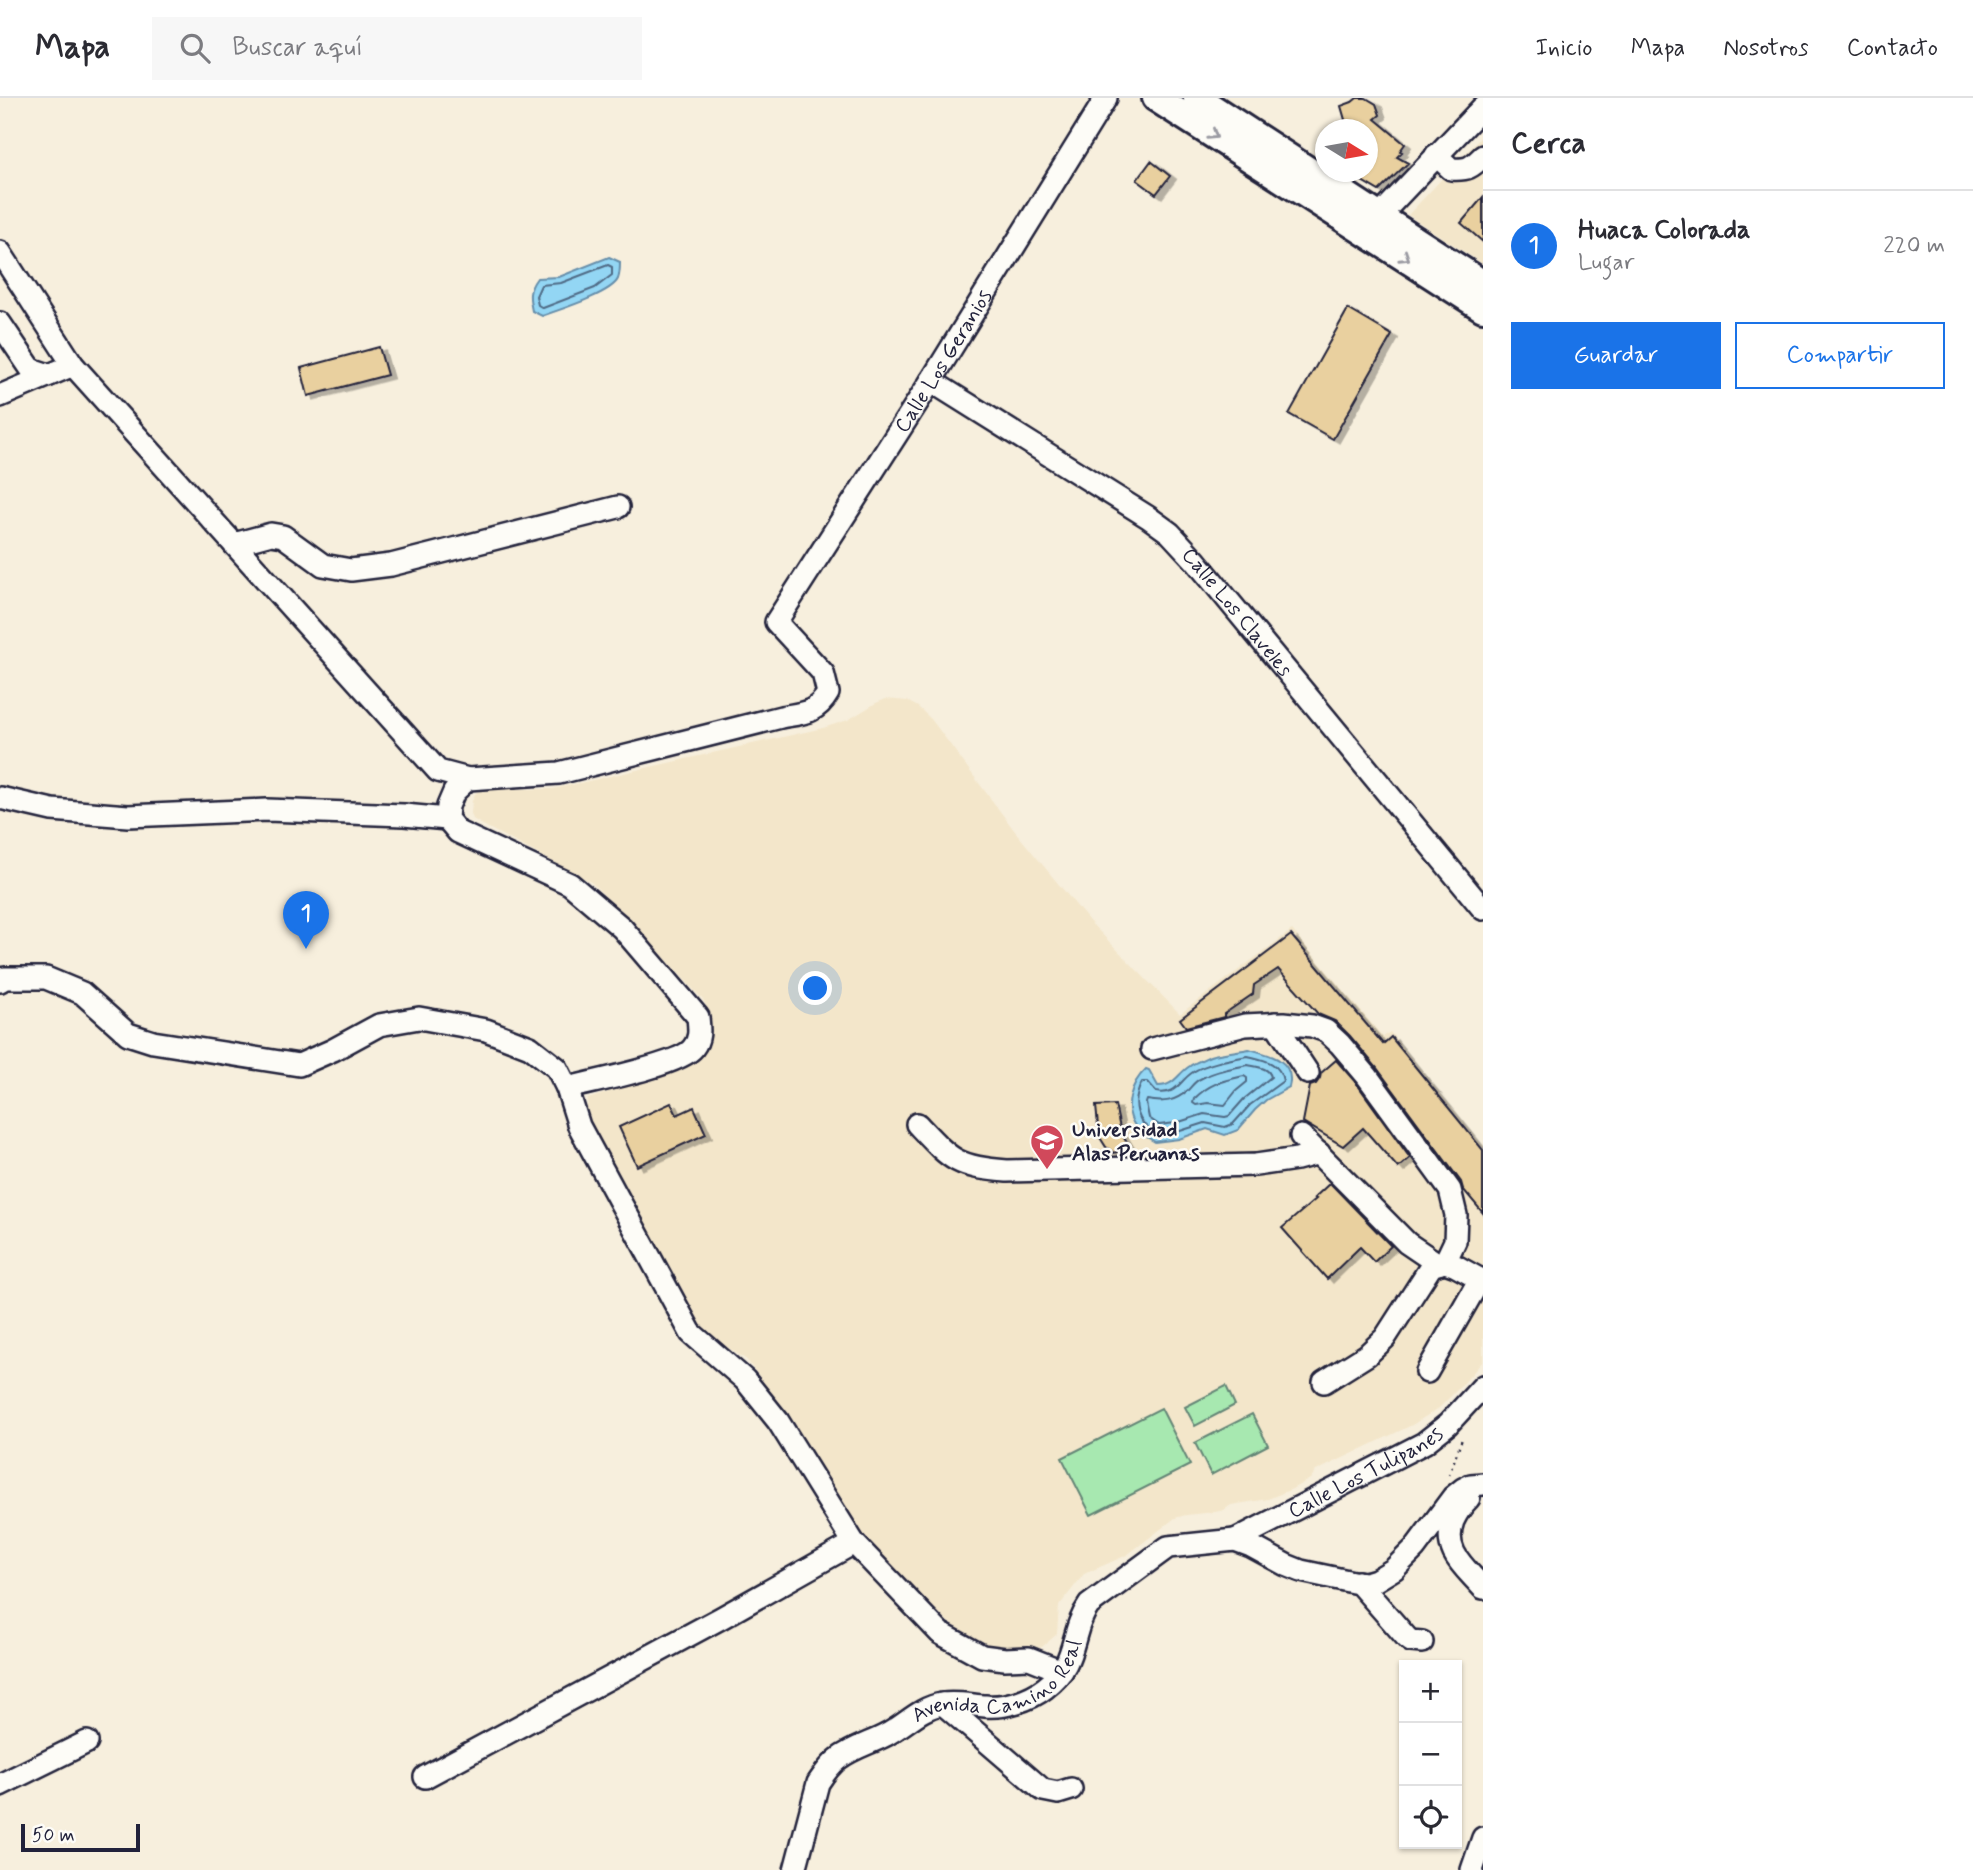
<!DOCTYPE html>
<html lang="es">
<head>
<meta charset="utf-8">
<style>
	:root { --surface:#fff; --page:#f7f7f7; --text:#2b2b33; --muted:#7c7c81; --line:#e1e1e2; --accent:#1a73e8 }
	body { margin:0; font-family:Mynerve,sans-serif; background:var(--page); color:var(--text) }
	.controls { position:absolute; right:21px; bottom:21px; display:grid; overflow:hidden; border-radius:0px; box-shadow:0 2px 5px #0004 }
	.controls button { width:63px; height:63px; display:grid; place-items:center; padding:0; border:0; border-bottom:2px solid var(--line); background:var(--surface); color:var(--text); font:35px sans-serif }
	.compass { position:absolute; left:1315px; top:21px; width:63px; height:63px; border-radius:50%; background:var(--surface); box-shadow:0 2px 5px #0004; rotate:101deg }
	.scale { position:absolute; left:21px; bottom:18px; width:119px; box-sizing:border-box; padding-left:7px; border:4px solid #22223b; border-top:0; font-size:19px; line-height:24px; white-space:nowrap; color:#22223b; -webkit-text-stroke:5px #fdfcf7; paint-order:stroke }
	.you { position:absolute; left:816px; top:891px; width:24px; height:24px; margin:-18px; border:5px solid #fff; border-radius:50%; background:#1a73e8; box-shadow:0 0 0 10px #1a73e833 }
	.badge { display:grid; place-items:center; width:46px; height:46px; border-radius:50%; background:var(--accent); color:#fff; font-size:23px; font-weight:700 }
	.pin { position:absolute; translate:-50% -58px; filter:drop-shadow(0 2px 4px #0008) }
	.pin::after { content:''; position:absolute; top:37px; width:24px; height:21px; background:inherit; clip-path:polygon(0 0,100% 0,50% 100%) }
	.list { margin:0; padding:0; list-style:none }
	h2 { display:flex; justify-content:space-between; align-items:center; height:91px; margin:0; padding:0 28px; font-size:30px }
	h2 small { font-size:23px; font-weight:400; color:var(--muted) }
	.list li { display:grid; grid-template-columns:46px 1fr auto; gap:21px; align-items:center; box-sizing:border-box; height:112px; padding:0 28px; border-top:2px solid var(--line) }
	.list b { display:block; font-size:26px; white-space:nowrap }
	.list p { margin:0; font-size:23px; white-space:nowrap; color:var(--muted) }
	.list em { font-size:23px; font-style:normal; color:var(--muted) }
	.actions { display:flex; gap:14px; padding:21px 28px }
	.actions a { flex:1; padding:16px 0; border:2px solid var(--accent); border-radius:0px; text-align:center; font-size:24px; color:var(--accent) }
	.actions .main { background:var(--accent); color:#fff }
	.icon { flex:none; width:38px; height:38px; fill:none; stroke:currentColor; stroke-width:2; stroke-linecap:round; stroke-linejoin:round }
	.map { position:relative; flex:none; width:1483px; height:1772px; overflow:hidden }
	header { display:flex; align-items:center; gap:42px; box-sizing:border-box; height:98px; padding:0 35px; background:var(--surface); border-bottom:2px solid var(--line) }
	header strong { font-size:33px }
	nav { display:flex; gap:38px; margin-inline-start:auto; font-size:24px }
	.search { width:490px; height:63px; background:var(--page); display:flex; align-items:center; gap:18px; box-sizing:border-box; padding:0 24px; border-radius:0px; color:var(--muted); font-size:26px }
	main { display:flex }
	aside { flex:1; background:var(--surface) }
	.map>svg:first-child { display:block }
</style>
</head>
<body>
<header>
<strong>Mapa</strong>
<div class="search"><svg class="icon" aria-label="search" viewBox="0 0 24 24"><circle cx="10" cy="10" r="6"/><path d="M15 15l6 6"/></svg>Buscar aquí</div>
<nav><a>Inicio</a><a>Mapa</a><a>Nosotros</a><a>Contacto</a></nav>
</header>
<main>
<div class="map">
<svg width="1483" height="1772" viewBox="0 0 1483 1772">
	<defs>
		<filter id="shadow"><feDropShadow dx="6" dy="3.5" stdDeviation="0" flood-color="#0004"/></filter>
	</defs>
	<rect width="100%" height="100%" fill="#f7efdd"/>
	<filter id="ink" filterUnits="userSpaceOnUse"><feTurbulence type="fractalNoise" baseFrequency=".0143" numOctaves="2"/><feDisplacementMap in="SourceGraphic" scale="14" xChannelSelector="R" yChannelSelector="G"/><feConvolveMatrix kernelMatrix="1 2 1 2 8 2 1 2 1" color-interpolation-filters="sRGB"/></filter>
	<g filter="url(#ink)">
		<path fill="#f3e6ca" d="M1483,37V166L1408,117Z
			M886,601L907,603L918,609L931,621L1014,732L1089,823L1180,916L1292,832L1383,939L1390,934L1483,1048V1263L1463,1286L1439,1310L1412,1327L1316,1373L1310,1381L1292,1391L1268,1401L1231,1407L1224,1412L1215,1414L1186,1417L1175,1420L1127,1457L1084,1476L1059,1508L1057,1536L1042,1549L1035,1551L999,1552L976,1542L951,1526L877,1463L788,1319L747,1262L691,1226L622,1099L586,1018L588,1001L674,972L701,959L710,942L709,913L703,902L641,834L591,784L481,726L473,721L471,715L472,702L475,696L481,691H553L823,630L848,622L876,605Z"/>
		<path fill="#a7e8b0" stroke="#648576" stroke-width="2" d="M1226,1288L1235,1307L1195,1328L1185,1309Z
			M1161,1310L1190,1367L1091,1417L1062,1360Z
			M1252,1316L1268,1347L1211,1377L1195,1345Z"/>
		<path fill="#93d6f4" stroke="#668eaa" stroke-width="2" d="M609,159L620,164C620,169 620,176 618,181C611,196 558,212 542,218L532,213C529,199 528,192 537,180L559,179Z
			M1249,951C1268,956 1296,962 1289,989L1266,1002L1255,1012L1238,1032L1225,1037L1207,1031L1179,1041L1155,1044C1148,1040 1140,1035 1136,1029C1122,1011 1131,985 1146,971L1149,972L1158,988C1175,988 1178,975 1190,968C1192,966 1208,959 1210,958C1218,955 1239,953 1249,951Z"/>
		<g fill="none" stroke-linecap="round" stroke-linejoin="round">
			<path stroke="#4f6a85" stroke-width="2" d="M608,167L612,169V177L595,190L543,210L538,207L536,198L541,187L561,185Z
				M1248,958C1264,962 1280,964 1283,983L1250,1007L1233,1026L1225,1029L1205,1025L1177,1034L1157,1036C1136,1026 1131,1005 1142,984H1147L1156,994C1177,998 1179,983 1193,974C1207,965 1232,961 1248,958Z
				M1248,967C1256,969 1269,969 1271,979L1244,1001L1229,1018L1225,1019L1204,1016L1176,1025L1159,1027L1149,1020L1146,1005L1147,1002C1163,1005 1175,1004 1188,992C1192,988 1195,983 1200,981C1215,973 1231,970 1248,967Z
				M1244,978L1247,980V984L1236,993L1225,1007L1208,1005L1196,1007L1193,1005L1194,1001C1210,985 1222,983 1244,978Z"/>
		</g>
		<path fill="#e9d09f" stroke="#22223b" stroke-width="2" filter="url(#shadow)" d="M1357,0H1366L1376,6L1380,17L1375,21L1405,46L1400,53L1402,54L1397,59L1408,65L1379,93L1347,74H1368V32H1348L1341,8L1352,4Z
			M1151,63L1170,78L1156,96L1137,82Z
			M1483,99V144L1461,125Z
			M1348,211L1392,237L1333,341L1289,316Z
			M379,249L387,277L308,298L301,270Z
			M1291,837L1383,946L1391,939L1483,1052V1115L1463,1091L1461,1084L1377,970L1350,938L1335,923L1318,916L1278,871L1254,887L1253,896L1224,916V919L1186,929L1180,921Z
			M1336,962L1357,986L1410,1060L1398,1070L1363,1030L1343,1048L1303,1024L1310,988L1316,986L1320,980L1321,975Z
			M671,1005L677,1017L694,1009L706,1036L637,1068L619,1029Z
			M1115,1007L1121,1035L1129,1048L1114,1055L1106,1049L1099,1038L1096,1008Z
			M1330,1085L1391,1148L1374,1164L1360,1149L1327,1181L1282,1130L1316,1101L1314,1100Z"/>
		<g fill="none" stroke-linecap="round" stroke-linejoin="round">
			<g stroke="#22223b" stroke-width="26">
				<g id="minor">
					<path d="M1436,57L1451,71C1468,72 1471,70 1483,58"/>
					<path d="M1369,129L1483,9"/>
					<path d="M0,154L73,267L438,673L468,681"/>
					<path d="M0,225L31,271L49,277"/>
					<path id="s1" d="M931,283L1148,419L1170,435L1195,462L1483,811"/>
					<path d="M0,298L73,267"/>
					<path d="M234,446L271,436L283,438L323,467L351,472L391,467L618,409"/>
					<path d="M0,700L52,712L128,718L267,712L404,717L447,721"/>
					<path d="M0,883L5,880H46L82,895L128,936L153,944L299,967L333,952L379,927L419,920L486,932L530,949L557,970L567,990L579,1028L691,1235L745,1282L778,1323L854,1445L940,1535L982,1558L1005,1561L1029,1560L1062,1573"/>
					<path d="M1275,925L1308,975"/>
					<path d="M1152,951L1245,927L1284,925L1312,928L1326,933L1340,946L1367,978L1450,1092L1456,1117L1455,1143L1445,1164"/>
					<path id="s2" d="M567,990C591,984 680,967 693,950C701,940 699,930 698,919L622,830L570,786L458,734L447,721L448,708L454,694L468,681L559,675L781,619C802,615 816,616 828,595L823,575L776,524L931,283L1106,0"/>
					<path d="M917,1026C952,1063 956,1069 1007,1073L1256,1067L1297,1061L1319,1055"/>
					<path d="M1301,1038L1407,1145L1438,1166"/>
					<path d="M1427,1274L1480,1181"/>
					<path d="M1324,1284L1367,1257L1385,1240L1432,1167L1445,1164L1456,1168L1483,1183"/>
					<path d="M1469,1400C1462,1407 1457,1414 1453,1423C1442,1454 1465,1469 1483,1490"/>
					<path id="s3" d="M1235,1442L1424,1345L1448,1326L1483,1288"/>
					<path d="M1358,1484L1407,1540L1411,1543L1422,1544"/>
					<path d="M943,1606L1043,1692L1058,1695L1071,1691"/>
					<path d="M425,1679L721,1520L854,1445"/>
					<path d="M0,1687L87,1644"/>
					<path id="s4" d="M795,1772L818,1685C824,1676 829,1668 838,1661C852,1650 871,1645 886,1637C904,1628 921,1609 942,1606C956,1604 971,1607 985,1608C1004,1610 1030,1602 1045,1590C1079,1565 1069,1535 1089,1507L1168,1449L1235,1442L1251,1448L1286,1467L1301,1473L1353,1484L1366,1485L1376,1482L1394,1471L1415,1450L1453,1399L1463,1391L1471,1387L1483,1386"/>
					<path d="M1472,1772L1483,1740"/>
				</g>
			</g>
			<g stroke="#22223b" stroke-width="32">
				<path id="major" d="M1156,0L1483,210
					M1197,0L1483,186"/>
			</g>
			<path stroke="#22223b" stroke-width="2.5" stroke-dasharray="2 5" stroke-linecap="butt" d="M1449,1377L1463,1338"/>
			<use href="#minor" stroke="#fdfcf7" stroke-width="21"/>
			<use href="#major" stroke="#fdfcf7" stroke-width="26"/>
		</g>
		<defs><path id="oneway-chevron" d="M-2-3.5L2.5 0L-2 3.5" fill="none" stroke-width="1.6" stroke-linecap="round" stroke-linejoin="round" transform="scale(1.75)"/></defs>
		<g stroke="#9a9aa2">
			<use href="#oneway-chevron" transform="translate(1213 37) rotate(33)"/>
			<use href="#oneway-chevron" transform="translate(1405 159) rotate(33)"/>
		</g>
	</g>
	<defs>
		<g id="university-pin" transform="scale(1.75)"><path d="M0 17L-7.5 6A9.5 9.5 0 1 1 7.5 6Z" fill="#d1495b" stroke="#fdfcf7"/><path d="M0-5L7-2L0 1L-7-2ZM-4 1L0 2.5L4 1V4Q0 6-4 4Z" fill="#fff"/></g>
	</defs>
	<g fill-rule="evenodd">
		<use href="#university-pin" x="1047" y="1043"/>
	</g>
	<g text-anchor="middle" stroke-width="5" stroke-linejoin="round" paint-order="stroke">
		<g font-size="21" fill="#22223b" stroke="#fdfcf7">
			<text dy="7" stroke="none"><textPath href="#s2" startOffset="1314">Calle Los Geranios</textPath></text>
			<text dy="7" stroke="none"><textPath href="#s1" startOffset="387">Calle Los Claveles</textPath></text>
			<text dy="7" stroke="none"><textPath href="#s3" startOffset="147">Calle Los Tulipanes</textPath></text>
			<text dy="7" stroke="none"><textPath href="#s4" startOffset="306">Avenida Camino Real</textPath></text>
		</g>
		<g font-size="21" font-weight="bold" fill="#22223b" stroke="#fdfcf7" text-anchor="start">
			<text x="1072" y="1038">Universidad<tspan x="1072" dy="24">Alas Peruanas</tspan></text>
		</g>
	</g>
</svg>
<div class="controls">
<button>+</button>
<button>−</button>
<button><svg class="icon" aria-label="locate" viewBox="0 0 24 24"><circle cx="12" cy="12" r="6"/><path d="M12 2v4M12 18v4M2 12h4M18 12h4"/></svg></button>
</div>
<svg class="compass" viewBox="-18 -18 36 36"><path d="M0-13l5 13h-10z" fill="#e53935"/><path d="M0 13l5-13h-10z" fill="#7c7c81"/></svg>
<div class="scale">50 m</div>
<div class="you"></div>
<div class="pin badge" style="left:306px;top:851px">1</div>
</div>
<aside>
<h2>Cerca<small></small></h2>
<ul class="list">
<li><span class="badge">1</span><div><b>Huaca Colorada</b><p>Lugar</p></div><em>220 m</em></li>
</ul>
<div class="actions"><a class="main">Guardar</a><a>Compartir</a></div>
</aside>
</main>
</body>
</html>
